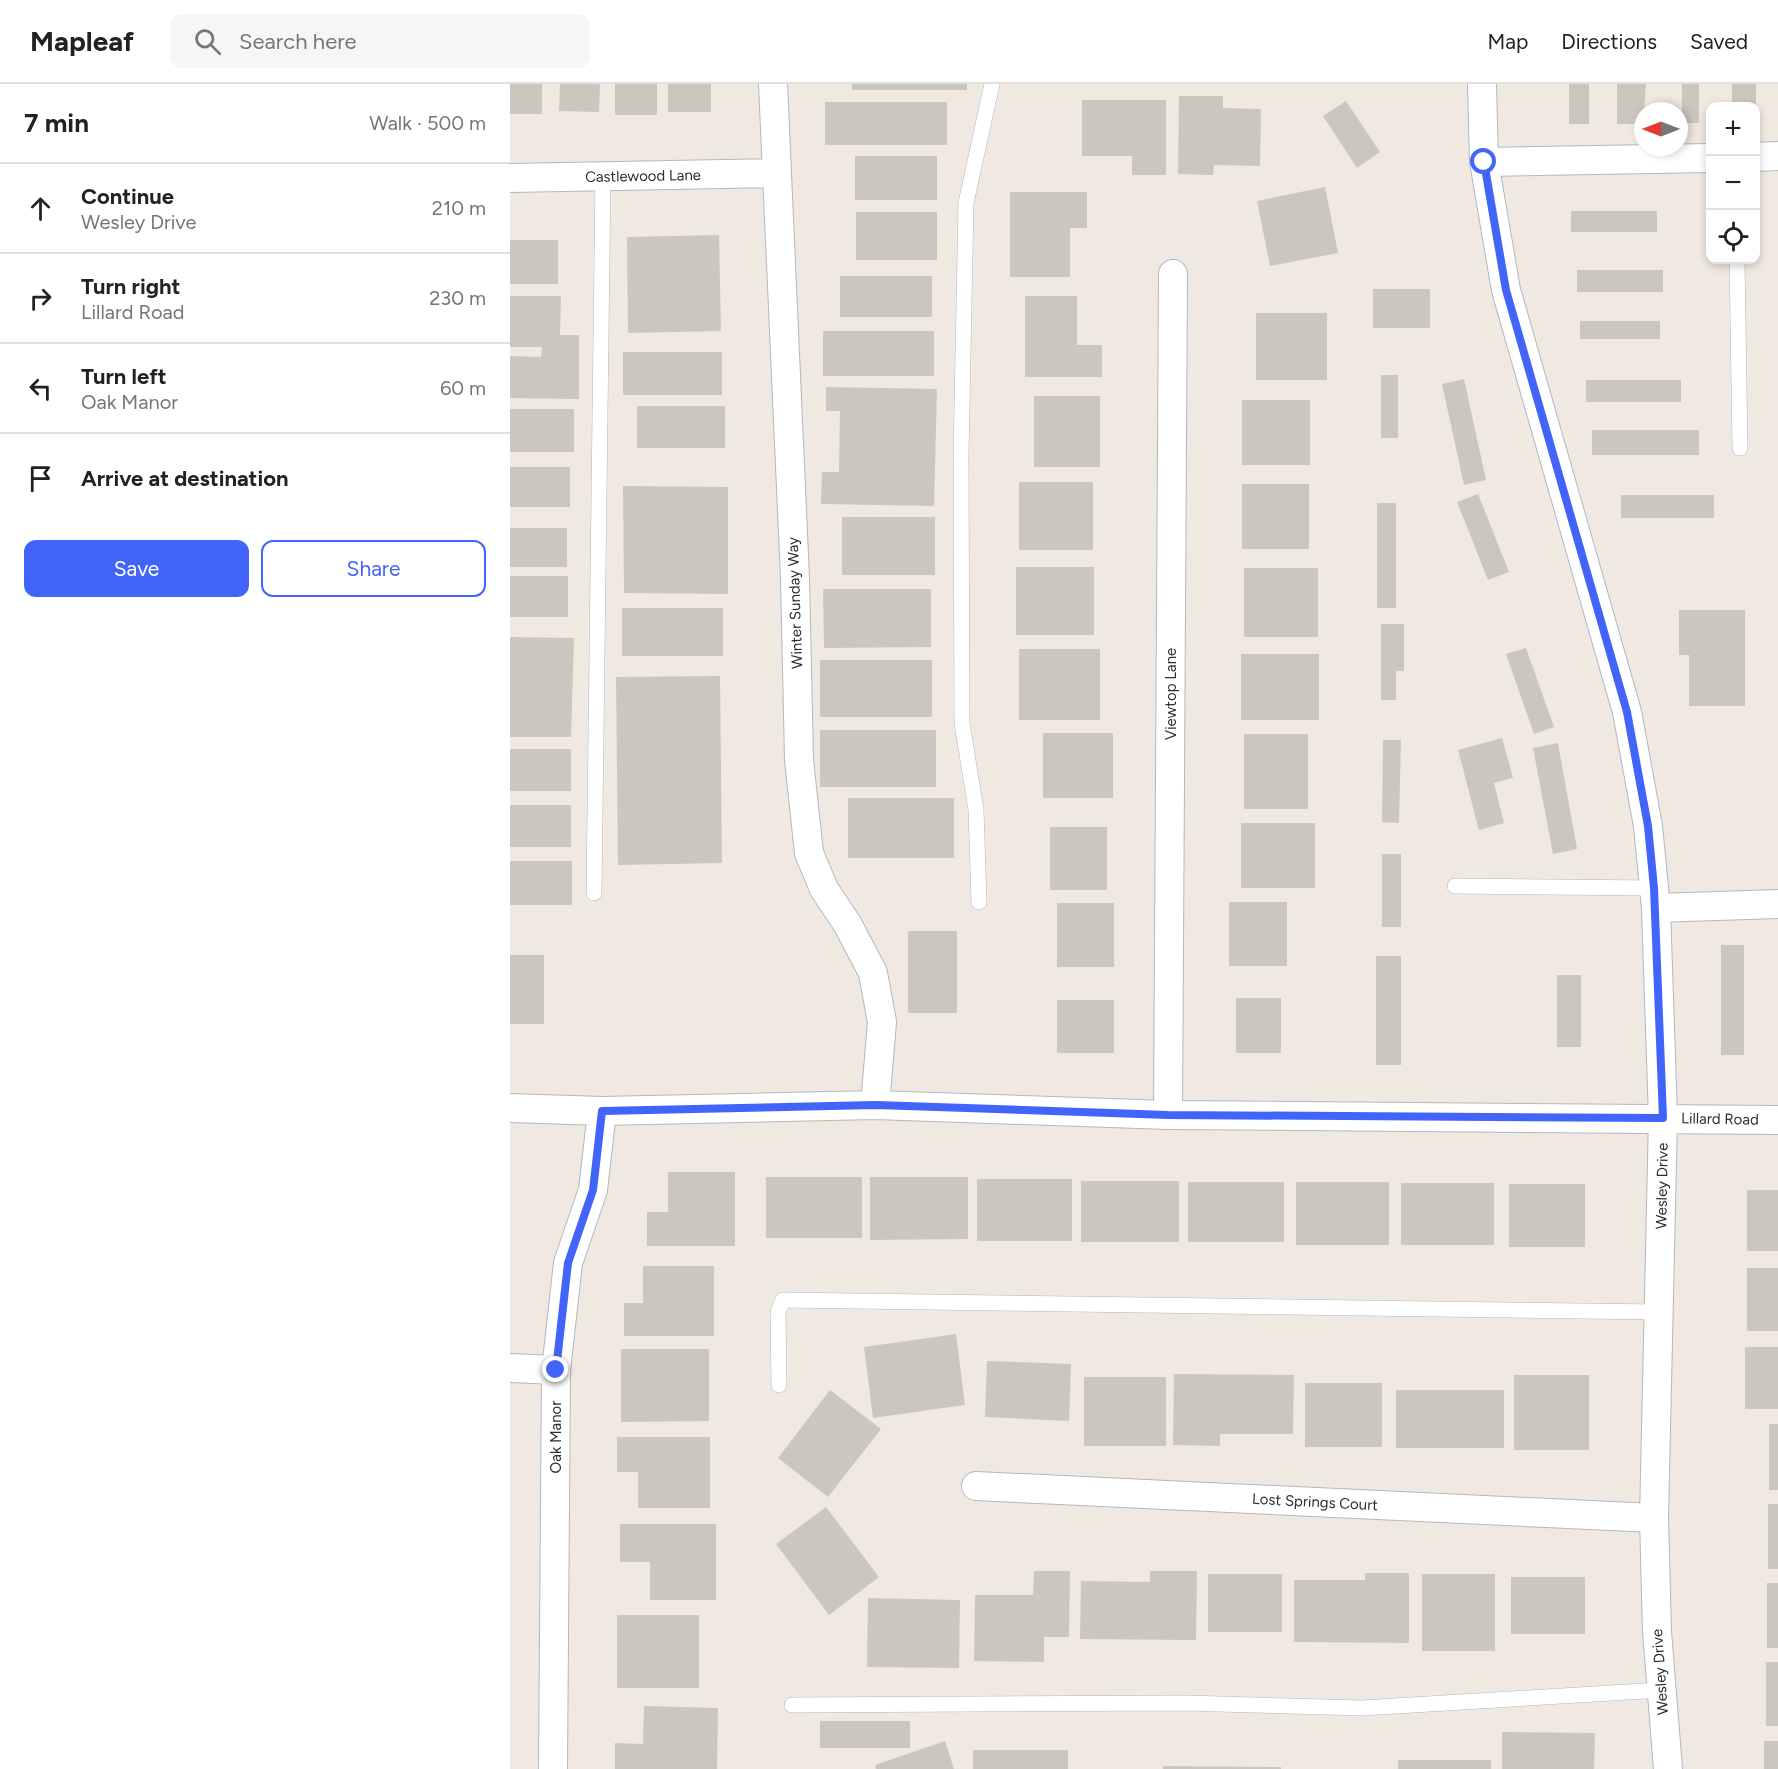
<!DOCTYPE html>
<html lang="en">
<head>
<meta charset="utf-8">
<style>
	:root { --surface:#fff; --page:#f6f6f6; --text:#222; --muted:#767676; --line:#e0e0e0; --accent:#4264fb }
	body { margin:0; font-family:Figtree,sans-serif; background:var(--page); color:var(--text) }
	.controls { position:absolute; right:18px; top:18px; display:grid; overflow:hidden; border-radius:12px; box-shadow:0 3px 9px #0003 }
	.controls button { width:54px; height:54px; display:grid; place-items:center; padding:0; border:0; border-bottom:2px solid var(--line); background:var(--surface); color:var(--text); font:30px sans-serif }
	.compass { position:absolute; left:1124px; top:18px; width:54px; height:54px; border-radius:50%; background:var(--surface); box-shadow:0 3px 9px #0003; rotate:270deg }
	.stop { position:absolute; width:18px; height:18px; margin:-14px; border:4px solid #4264fb; border-radius:50%; background:#fff }
	.stop.end { background:#4264fb; border-color:#fff; box-shadow:0 2px 6px #0008 }
	.list { margin:0; padding:0; list-style:none }
	h2 { display:flex; justify-content:space-between; align-items:center; height:78px; margin:0; padding:0 24px; font-size:26px }
	h2 small { font-size:20px; font-weight:400; color:var(--muted) }
	.list li { display:grid; grid-template-columns:39px 1fr auto; gap:18px; align-items:center; box-sizing:border-box; height:90px; padding:0 24px; border-top:2px solid var(--line) }
	.list b { display:block; font-size:22px; white-space:nowrap }
	.list p { margin:0; font-size:20px; white-space:nowrap; color:var(--muted) }
	.list em { font-size:20px; font-style:normal; color:var(--muted) }
	.actions { display:flex; gap:12px; padding:18px 24px }
	.actions a { flex:1; padding:14px 0; border:2px solid var(--accent); border-radius:12px; text-align:center; font-size:21px; color:var(--accent) }
	.actions .main { background:var(--accent); color:#fff }
	.icon { flex:none; width:33px; height:33px; fill:none; stroke:currentColor; stroke-width:2; stroke-linecap:round; stroke-linejoin:round }
	.map { position:relative; flex:none; width:1268px; height:1685px; overflow:hidden }
	header { display:flex; align-items:center; gap:36px; box-sizing:border-box; height:84px; padding:0 30px; background:var(--surface); border-bottom:2px solid var(--line) }
	header strong { font-size:28px }
	nav { display:flex; gap:33px; margin-inline-start:auto; font-size:21px }
	.search { width:420px; height:54px; background:var(--page); display:flex; align-items:center; gap:15px; box-sizing:border-box; padding:0 21px; border-radius:12px; color:var(--muted); font-size:22px }
	main { display:flex }
	aside { flex:1; background:var(--surface) }
	.map>svg:first-child { display:block }
</style>
</head>
<body>
<header>
<strong>Mapleaf</strong>
<div class="search"><svg class="icon" aria-label="search" viewBox="0 0 24 24"><circle cx="10" cy="10" r="6"/><path d="M15 15l6 6"/></svg>Search here</div>
<nav><a>Map</a><a>Directions</a><a>Saved</a></nav>
</header>
<main>
<aside>
<h2>7 min<small>Walk · 500 m</small></h2>
<ul class="list">
<li><svg class="icon" aria-label="ahead" viewBox="0 0 24 24"><path d="M12 20V5M6 11l6-6 6 6"/></svg><div><b>Continue</b><p>Wesley Drive</p></div><em>210 m</em></li>
<li><svg class="icon" aria-label="right" viewBox="0 0 24 24"><path d="M7 20v-9h11M14 6l5 5-5 5"/></svg><div><b>Turn right</b><p>Lillard Road</p></div><em>230 m</em></li>
<li><svg class="icon" aria-label="left" viewBox="0 0 24 24"><path d="M17 20v-9H6M10 6l-5 5 5 5"/></svg><div><b>Turn left</b><p>Oak Manor</p></div><em>60 m</em></li>
<li><svg class="icon" aria-label="arrive" viewBox="0 0 24 24"><path d="M6 21V4h12l-3 4 3 4H6"/></svg><div><b>Arrive at destination</b></div></li>
</ul>
<div class="actions"><a class="main">Save</a><a>Share</a></div>
</aside>
<div class="map">
<svg width="1268" height="1685" viewBox="0 0 1268 1685">
	<rect width="100%" height="100%" fill="#efe9e1"/>
	<path fill="#cbc7bf" d="M0,0H32V30H0Z
		M50,0H90L89,28L49,27Z
		M105,0H147V31H105Z
		M158,0H201V28H158Z
		M342,0H457V6H342Z
		M1059,0H1079V40H1059Z
		M1107,0H1136L1133,40H1107Z
		M1172,0H1189V39H1172Z
		M1222,0H1246V22H1222Z
		M669,12H713V24L751,25L750,82L704,81L703,91L668,90Z
		M572,16H656V91H622V72H572Z
		M836,17L870,68L847,84L813,32Z
		M315,18H437V61H315Z
		M345,72H427V116H345Z
		M815,103L828,169L760,182L747,117Z
		M500,108H577V144H560V193H500Z
		M1061,127H1147V148H1061Z
		M346,128H427V176H346Z
		M209,151L211,247L118,249L117,153Z
		M0,156H48V200H0Z
		M1067,186H1153V208H1067Z
		M330,192H422V233H330Z
		M863,205H920V244H863Z
		M0,212H51L50,251H69V315L0,314V272L31,273L32,263H0Z
		M515,212H567V261H592V293H515Z
		M746,229H817V296H746Z
		M1070,237H1150V255H1070Z
		M313,247H424V292H313Z
		M113,268H212V311H113Z
		M871,291H888V354H871Z
		M954,295L976,396L954,401L932,300Z
		M1076,296H1171V318H1076Z
		M316,303L427,305L424,422L311,420L312,388H329L330,327H316Z
		M524,312H590V383H524Z
		M732,316H800V381H732Z
		M127,322H215V364H127Z
		M0,325H64V368H0Z
		M1082,346H1189V371H1082Z
		M0,383H60V423H0Z
		M509,398H583V466H509Z
		M732,400H799V465H732Z
		M113,402L218,403V510L114,509Z
		M968,410L999,488L978,496L947,418Z
		M1111,411H1204V434H1111Z
		M867,419H886V524H867Z
		M332,433H425V491H332Z
		M0,444H57V483H0Z
		M506,483H584V551H506Z
		M734,484H808V553H734Z
		M0,492H58V533H0Z
		M313,505H421V563L314,564Z
		M112,524H213V572H112Z
		M1169,526H1235V622H1179V571H1169Z
		M871,540H894V587H886V616H871Z
		M0,553L64,554L61,653H0Z
		M1016,564L1044,643L1024,650L996,570Z
		M509,565H590V636H509Z
		M731,570H809V636H731Z
		M310,576H422V633H310Z
		M210,592L212,779L108,781L106,593Z
		M310,646H426V703H310Z
		M533,649H603V714H533Z
		M734,650H798V725H734Z
		M992,654L1003,694L984,699L994,739L969,746L948,666Z
		M873,656H891L889,739L872,738Z
		M1048,659L1067,765L1043,770L1023,664Z
		M0,665H61V707H0Z
		M338,714H444V774H338Z
		M0,721H61V763H0Z
		M731,739H805V804H731Z
		M540,743H597V806H540Z
		M872,770H891V843H872Z
		M0,777H62V821H0Z
		M719,818H777V882H719Z
		M547,819H604V883H547Z
		M398,847H447V929H398Z
		M1211,861H1234V971H1211Z
		M0,871H34V940H0Z
		M866,872H891V981H866Z
		M1047,891H1071V963H1047Z
		M726,914H771V969H726Z
		M547,916H604V969H547Z
		M158,1088H225V1162H137V1128H158Z
		M256,1093H352V1154H256Z
		M360,1093H458V1155L360,1156Z
		M467,1095H562V1157H467Z
		M571,1097H669V1158H571Z
		M678,1098H774V1158H678Z
		M786,1098H879V1161H786Z
		M891,1099H984V1161H891Z
		M999,1100H1075V1163H999Z
		M1237,1106H1268V1167H1237Z
		M133,1182H204V1252H114V1219H133Z
		M1237,1184H1268V1247H1237Z
		M446,1250L455,1321L363,1334L354,1263Z
		M1235,1263H1268V1325H1235Z
		M111,1265H199V1337L111,1338Z
		M477,1277L561,1280L559,1337L475,1333Z
		M664,1290L784,1291L783,1350H710V1362L663,1361Z
		M1004,1291H1079V1366H1004Z
		M574,1293H656V1362H574Z
		M795,1299H872V1363H795Z
		M320,1306L371,1345L318,1413L268,1374Z
		M886,1306H994V1364H886Z
		M1259,1340H1268V1406H1259Z
		M107,1353H200V1424H128V1388H107Z
		M1258,1420H1268V1485H1258Z
		M316,1423L369,1493L319,1531L266,1460Z
		M110,1440H206V1516H140V1478H110Z
		M524,1487H560L559,1553H534V1578L464,1577L465,1511H523Z
		M640,1487H687L686,1556L570,1555L571,1497L640,1498Z
		M855,1489H899V1559L784,1558V1496H855Z
		M698,1490H772V1548H698Z
		M912,1490H985V1567H912Z
		M1001,1493H1075V1550H1001Z
		M1257,1499H1268V1564H1257Z
		M358,1514L450,1516L449,1584L357,1583Z
		M107,1531H189V1604H107Z
		M1256,1578H1268V1642H1256Z
		M134,1622L208,1624L207,1685H105V1659L133,1660Z
		M310,1637H400V1664H310Z
		M992,1648L1085,1649L1084,1685H992Z
		M435,1657L444,1685H366L365,1681Z
		M1254,1657H1268V1685H1254Z
		M463,1666H558V1685H463Z
		M888,1676H981V1685H888Z
		M653,1682L771,1683V1685H653Z"/>
	<g fill="none" stroke-linecap="round" stroke-linejoin="round">
		<g stroke="#b4b7c1" stroke-width="16">
			<path id="lane" d="M1227,176L1230,364
				M945,802L1144,804
				M84,809L93,92
				M469,818L466,726L452,639L451,372L456,119L482,0
				M269,1301L268,1228L273,1216L1149,1228
				M282,1621L675,1619L852,1624L1151,1606"/>
		</g>
		<g stroke="#b4b7c1" stroke-width="30">
			<path id="street" d="M263,0L285,494L289,676L299,769L314,805L338,841L363,889L372,938L365,1021
				M972,0L974,78L996,206L1117,628L1138,742L1146,824L1153,1034L1144,1434L1147,1547L1158,1685
				M1246,73L1268,72
				M974,78L1200,74
				M0,94L266,89
				M1146,824L1268,820
				M0,1024L92,1027L365,1021L658,1031L1268,1036
				M658,1031L663,190
				M0,1284L46,1286
				M466,1402L1144,1434
				M43,1685L46,1286L58,1179L83,1106L92,1027"/>
		</g>
		<use href="#lane" stroke="#fff" stroke-width="15"/>
		<use href="#street" stroke="#fff" stroke-width="28"/>
	</g>
	<g fill="none" stroke-linecap="round" stroke-linejoin="round">
		<path stroke="#4264fb" stroke-width="8" d="M46,1286L58,1179L83,1106L92,1027L366,1021L658,1031L1153,1034L1144,804L1138,742L1117,628L996,206L974,78"/>
	</g>
	<g text-anchor="middle" stroke-width="5" stroke-linejoin="round" paint-order="stroke">
		<g font-size="15" fill="#2e2e2e" stroke="#fff">
			<text transform="translate(133 92) rotate(-1)" y="5">Castlewood Lane</text>
			<text transform="translate(285 519) rotate(-92)" y="5">Winter Sunday Way</text>
			<text transform="translate(661 610) rotate(-90)" y="5">Viewtop Lane</text>
			<text transform="translate(1210 1035) rotate(1)" y="5">Lillard Road</text>
			<text transform="translate(1152 1102) rotate(-89)" y="5">Wesley Drive</text>
			<text transform="translate(46 1353) rotate(-90)" y="5">Oak Manor</text>
			<text transform="translate(805 1418) rotate(3)" y="5">Lost Springs Court</text>
			<text transform="translate(1150 1588) rotate(-94)" y="5">Wesley Drive</text>
		</g>
	</g>
</svg>
<div class="controls">
<button>+</button>
<button>−</button>
<button><svg class="icon" aria-label="locate" viewBox="0 0 24 24"><circle cx="12" cy="12" r="6"/><path d="M12 2v4M12 18v4M2 12h4M18 12h4"/></svg></button>
</div>
<svg class="compass" viewBox="-18 -18 36 36"><path d="M0-13l5 13h-10z" fill="#e53935"/><path d="M0 13l5-13h-10z" fill="#767676"/></svg>
<div class="stop" style="left:974px;top:78px"></div>
<div class="stop end" style="left:46px;top:1286px"></div>
</div>
</main>
</body>
</html>
